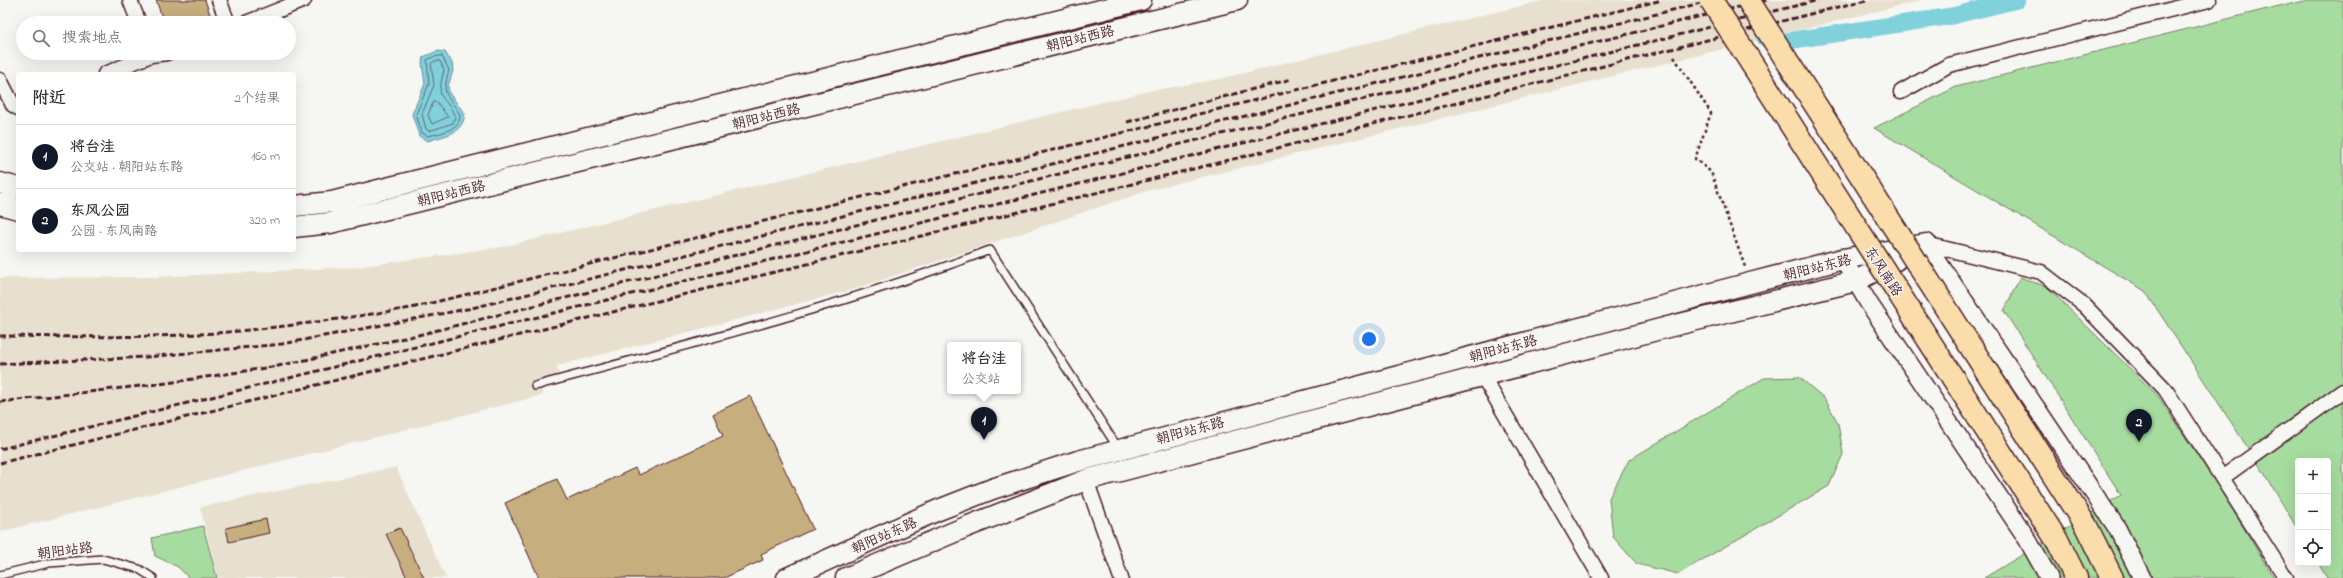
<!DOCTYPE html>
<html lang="zh">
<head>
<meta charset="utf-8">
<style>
	:root { --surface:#fff; --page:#f7f7f7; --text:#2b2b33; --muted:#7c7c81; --line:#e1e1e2; --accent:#111827 }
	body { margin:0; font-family:"Indie Flower","LXGW WenKai TC",sans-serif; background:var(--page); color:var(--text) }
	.controls { position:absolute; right:12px; bottom:12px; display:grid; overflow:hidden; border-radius:4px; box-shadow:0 4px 16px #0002 }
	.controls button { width:36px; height:36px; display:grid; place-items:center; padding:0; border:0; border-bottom:1px solid var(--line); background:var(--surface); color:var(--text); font:20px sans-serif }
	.you { position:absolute; left:1369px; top:339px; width:14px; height:14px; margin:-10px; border:3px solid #fff; border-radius:50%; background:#1a73e8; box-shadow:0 0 0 6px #1a73e833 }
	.badge { display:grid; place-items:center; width:26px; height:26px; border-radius:50%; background:var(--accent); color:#fff; font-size:13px; font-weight:700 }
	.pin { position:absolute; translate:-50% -33px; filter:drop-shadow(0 1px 2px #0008) }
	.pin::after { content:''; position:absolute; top:21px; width:14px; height:12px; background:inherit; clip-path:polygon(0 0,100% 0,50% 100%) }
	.popup { position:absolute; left:947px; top:342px; width:74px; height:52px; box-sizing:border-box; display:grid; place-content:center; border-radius:4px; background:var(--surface); filter:drop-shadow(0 1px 3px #0005); font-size:13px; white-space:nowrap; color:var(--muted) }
	.popup b { font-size:15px; color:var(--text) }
	.popup::after { content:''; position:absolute; left:50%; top:100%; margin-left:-8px; border:8px solid transparent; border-top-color:var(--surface) }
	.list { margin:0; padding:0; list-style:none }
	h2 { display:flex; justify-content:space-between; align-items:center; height:52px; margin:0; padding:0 16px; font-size:17px }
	h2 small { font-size:13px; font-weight:400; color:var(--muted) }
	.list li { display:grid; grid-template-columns:26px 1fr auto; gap:12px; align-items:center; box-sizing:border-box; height:64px; padding:0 16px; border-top:1px solid var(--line) }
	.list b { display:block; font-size:15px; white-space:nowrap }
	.list p { margin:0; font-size:13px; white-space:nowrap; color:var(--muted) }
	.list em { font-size:13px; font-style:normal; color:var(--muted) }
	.icon { flex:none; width:22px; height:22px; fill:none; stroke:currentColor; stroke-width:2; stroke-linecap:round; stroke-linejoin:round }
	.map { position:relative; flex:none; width:2343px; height:578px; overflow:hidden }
	.search { position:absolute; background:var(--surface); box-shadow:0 4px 16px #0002; left:16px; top:16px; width:280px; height:44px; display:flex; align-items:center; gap:10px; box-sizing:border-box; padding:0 14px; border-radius:22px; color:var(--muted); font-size:15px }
	.panel { position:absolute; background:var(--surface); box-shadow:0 4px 16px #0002; left:16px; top:72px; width:280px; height:180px; border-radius:4px }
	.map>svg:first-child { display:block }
</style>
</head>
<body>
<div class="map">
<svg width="2343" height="578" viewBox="0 0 2343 578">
	<rect width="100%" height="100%" fill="#f6f6f2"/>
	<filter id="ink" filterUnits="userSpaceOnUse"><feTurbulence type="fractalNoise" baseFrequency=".025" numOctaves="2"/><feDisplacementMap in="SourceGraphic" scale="8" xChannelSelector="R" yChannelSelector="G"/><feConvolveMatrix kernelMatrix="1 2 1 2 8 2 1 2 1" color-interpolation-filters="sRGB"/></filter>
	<g filter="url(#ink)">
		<path fill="#e8e0cf" d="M1545,0H1923L1150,190L855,289L557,366L560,378L540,383L543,395L0,532V278L156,277L356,267L502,247L1149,91L1219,79Z
			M396,467L446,578H218L200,507Z"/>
		<path fill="#a6dc9f" stroke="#787e65" d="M2303,0H2343V578H2327L2318,563H2328V461H2298V530L2263,471L2145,291L1874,128L1956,87Z
			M2020,277L2047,287L2158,396L2220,489L2274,578H1984L2121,495L2004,311Z
			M1799,377L1825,399L1838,423L1843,454L1829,486L1678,574L1637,564L1613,537L1609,498L1629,460L1764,378Z
			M203,526L217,578H189L178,567L155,556L152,538Z"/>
		<path fill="#81d1dd" stroke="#6b8a96" d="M438,51L445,52L452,63L453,71L448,86L449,93L465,114C462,135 445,135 428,141L419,136L412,114L425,84L422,63L423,57Z"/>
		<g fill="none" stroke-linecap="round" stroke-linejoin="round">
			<path stroke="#606672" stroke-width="1" d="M442,56L449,70C441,99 447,92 460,115C460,130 441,133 428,136L422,133L416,114L429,84L427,60L433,57Z
				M435,61H440L444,70C435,105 444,91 455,117L453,123L429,131L426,129L422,114L434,85L431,64Z
				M434,102H437L448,117L432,124L428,115Z"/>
			<path stroke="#81d1dd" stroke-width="17" d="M1765,38L1774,43L1952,16L2017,0"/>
		</g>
		<path fill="#c7ae7e" stroke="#4a1f2b" d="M156,0H205L212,20L205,23H164Z
			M750,396L813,529L761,554L763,560L724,578H539L505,503L557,479L567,500L635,468L639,475L723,436L713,414Z
			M266,519L269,533L229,542L226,528Z
			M400,528L424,578H407L386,534Z"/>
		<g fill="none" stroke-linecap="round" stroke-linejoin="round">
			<g stroke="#4a1f2b" stroke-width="10">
				<path id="service" d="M535,386C688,345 842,306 990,250L1118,448
					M0,575L49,563L103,559L139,569L153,578"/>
			</g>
			<g stroke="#4a1f2b" stroke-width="17">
				<path id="minor" d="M130,0L139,23
					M219,0L228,23
					M246,23L304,0
					M105,74L151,55L167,53
					M0,80L13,105L18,108
					M1901,92L1949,65L2209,0
					M1926,244L2041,272L2084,305L2165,389L2286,578
					M1482,375L1601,578
					M2222,478L2343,391
					M1086,480L1121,578"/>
			</g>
			<g stroke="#4a1f2b" stroke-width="20">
				<path id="tertiary" d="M1926,244L2117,528L2142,578
					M1843,259L1868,302L2026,537L2049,578"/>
			</g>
			<g stroke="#4a1f2b" stroke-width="23">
				<path id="secondary" d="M0,183L18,188
					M0,204L18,209
					M294,206L332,202L379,190L1141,0
					M294,227L330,223L1237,0
					M787,578L936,511L992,489L1078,461L1750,283L1843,259L1926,244
					M846,578L966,527L1086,480L1668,327L1856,281L1896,260"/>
			</g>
			<g stroke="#4a1f2b" stroke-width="25">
				<path id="primary" d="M2086,526L2112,578
					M2058,542L2076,578"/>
			</g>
			<path stroke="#4a1f2b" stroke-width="2.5" stroke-dasharray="3 3" stroke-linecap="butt" d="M1674,57L1711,113L1695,159L1711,172L1745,267"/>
			<use href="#service" stroke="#f6f6f2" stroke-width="7"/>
			<use href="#minor" stroke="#f6f6f2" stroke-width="14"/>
			<use href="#tertiary" stroke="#f6f6f2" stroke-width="17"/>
			<use href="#secondary" stroke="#f6f6f2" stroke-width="20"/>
			<use href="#primary" stroke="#faddab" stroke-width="22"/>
			<path stroke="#4a1f2b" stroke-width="3" stroke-dasharray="6 3" stroke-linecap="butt" d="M1127,122L1292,79
				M0,336C72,337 144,338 215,333C281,328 346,318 411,308L1662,0
				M0,364L147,357L282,344L472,308L1713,0
				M0,402L167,383L278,366L418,335L1063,173L1767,0
				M0,449L994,205L1819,0
				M0,463L1266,151L1866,0"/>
			<g stroke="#4a1f2b" stroke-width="25" stroke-linecap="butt">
				<path id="primary-bridge" d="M1711,0L2058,542
					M1748,0L2086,526"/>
			</g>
			<use href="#primary-bridge" stroke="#faddab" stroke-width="22"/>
		</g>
	</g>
	<g text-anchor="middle" stroke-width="3" stroke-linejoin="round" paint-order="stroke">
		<g font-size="14" fill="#4a1f2b" stroke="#f6f6f2">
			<text transform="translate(1080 38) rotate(-14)" y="5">朝阳站西路</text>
			<text transform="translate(766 116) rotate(-14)" y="5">朝阳站西路</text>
			<text transform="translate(451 193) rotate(-14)" y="5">朝阳站西路</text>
			<text transform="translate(1817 267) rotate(-14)" y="5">朝阳站东路</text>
			<text transform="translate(1884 271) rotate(57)" y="5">东风南路</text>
			<text transform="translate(1503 348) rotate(-15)" y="5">朝阳站东路</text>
			<text transform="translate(1190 430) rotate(-15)" y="5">朝阳站东路</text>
			<text transform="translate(884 535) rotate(-24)" y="5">朝阳站东路</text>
			<text transform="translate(65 550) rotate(-7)" y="5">朝阳站路</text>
		</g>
	</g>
</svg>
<div class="controls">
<button>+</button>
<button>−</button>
<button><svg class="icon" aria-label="locate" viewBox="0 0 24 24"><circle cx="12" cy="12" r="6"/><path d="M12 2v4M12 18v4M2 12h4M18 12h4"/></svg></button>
</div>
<div class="you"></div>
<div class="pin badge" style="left:984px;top:440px">1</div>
<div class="popup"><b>将台洼</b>公交站</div>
<div class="pin badge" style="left:2139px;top:442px">2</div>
<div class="search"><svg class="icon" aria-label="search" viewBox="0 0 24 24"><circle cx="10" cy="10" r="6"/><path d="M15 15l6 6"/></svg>搜索地点</div>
<section class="panel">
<h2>附近<small>2个结果</small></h2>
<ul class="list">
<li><span class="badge">1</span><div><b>将台洼</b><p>公交站 · 朝阳站东路</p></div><em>160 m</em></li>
<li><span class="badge">2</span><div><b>东风公园</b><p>公园 · 东风南路</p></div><em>320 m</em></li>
</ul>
</section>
</div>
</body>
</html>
